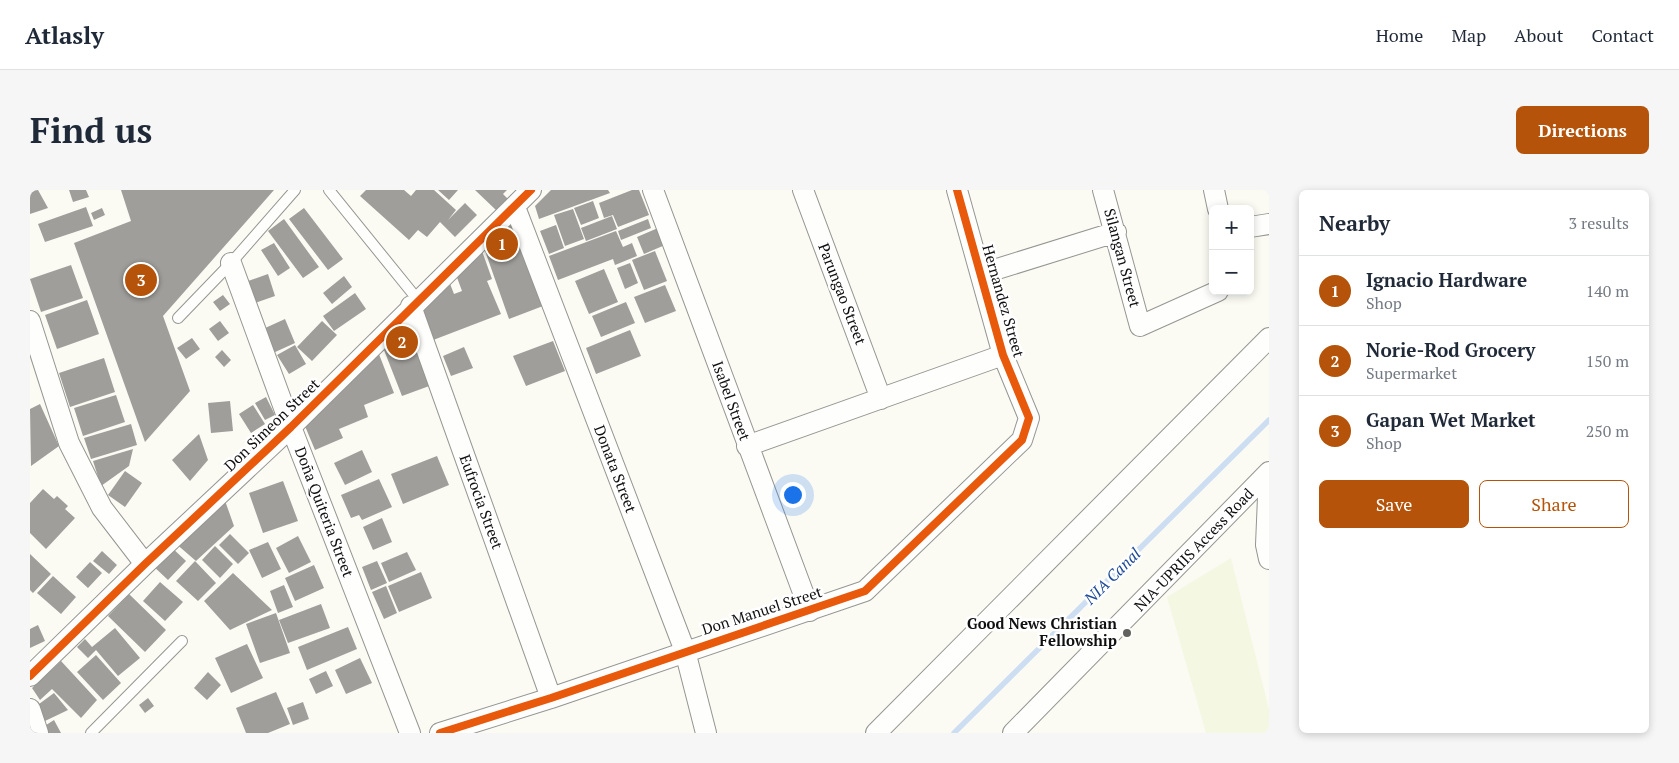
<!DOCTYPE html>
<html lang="en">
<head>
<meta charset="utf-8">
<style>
	:root { --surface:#fff; --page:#f6f6f7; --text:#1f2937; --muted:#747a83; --line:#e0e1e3; --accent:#b45309 }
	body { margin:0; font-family:"PT Serif",serif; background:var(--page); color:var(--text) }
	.controls { position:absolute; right:15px; top:15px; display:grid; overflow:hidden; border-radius:8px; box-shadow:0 2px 8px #0003 }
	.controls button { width:45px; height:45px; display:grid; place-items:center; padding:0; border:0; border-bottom:1px solid var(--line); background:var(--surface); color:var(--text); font:25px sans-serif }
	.you { position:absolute; left:762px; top:304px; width:18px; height:18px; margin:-12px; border:4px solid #fff; border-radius:50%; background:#1a73e8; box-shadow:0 0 0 8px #1a73e833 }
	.badge { display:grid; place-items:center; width:32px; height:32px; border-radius:50%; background:var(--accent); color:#fff; font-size:16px; font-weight:700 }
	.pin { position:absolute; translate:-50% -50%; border:2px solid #fff; box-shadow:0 1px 5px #0006 }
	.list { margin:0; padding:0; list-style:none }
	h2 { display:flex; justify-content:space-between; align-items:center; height:65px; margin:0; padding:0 20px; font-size:21px }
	h2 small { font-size:16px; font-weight:400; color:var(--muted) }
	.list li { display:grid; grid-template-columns:32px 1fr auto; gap:15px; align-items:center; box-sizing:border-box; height:70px; padding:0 20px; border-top:1px solid var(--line) }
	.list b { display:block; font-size:19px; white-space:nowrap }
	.list p { margin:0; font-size:16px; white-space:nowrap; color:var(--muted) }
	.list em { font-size:16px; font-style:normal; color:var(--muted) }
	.actions { display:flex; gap:10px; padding:15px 20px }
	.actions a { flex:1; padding:11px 0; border:1px solid var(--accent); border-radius:8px; text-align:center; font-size:18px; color:var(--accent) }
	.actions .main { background:var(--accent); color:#fff }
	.map { position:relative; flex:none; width:1239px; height:543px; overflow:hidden; border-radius:8px }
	header { display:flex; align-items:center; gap:30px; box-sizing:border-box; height:70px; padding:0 25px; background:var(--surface); border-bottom:1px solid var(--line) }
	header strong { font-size:24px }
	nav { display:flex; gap:28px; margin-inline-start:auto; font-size:18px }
	.intro { display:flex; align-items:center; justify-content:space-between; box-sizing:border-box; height:120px; padding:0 30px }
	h1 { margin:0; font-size:35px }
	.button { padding:12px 22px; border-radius:8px; background:var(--accent); color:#fff; font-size:18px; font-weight:700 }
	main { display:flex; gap:30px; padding:0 30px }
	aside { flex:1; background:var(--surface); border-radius:8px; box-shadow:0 2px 8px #0003 }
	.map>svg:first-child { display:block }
</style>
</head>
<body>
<header>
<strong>Atlasly</strong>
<nav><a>Home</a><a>Map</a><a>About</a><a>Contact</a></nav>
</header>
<div class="intro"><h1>Find us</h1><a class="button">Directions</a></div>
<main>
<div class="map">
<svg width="1239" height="543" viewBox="0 0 1239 543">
	<rect width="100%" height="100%" fill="#fbfbf4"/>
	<path fill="#f4f7e2" d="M1201,368L1239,519V543H1176L1137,407Z"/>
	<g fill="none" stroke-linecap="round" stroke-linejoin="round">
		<path stroke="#cddef3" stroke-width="5.5" d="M924,543L1239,230"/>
	</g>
	<path fill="#9f9e9a" d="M0,0H8L18,18L0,24Z
		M39,0H56L59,7L43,12Z
		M91,0H244L133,126L160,201L115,252L44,53L101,31Z
		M336,0H374L381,6L386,0H404L426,20L418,30L435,13L447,25L425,47L410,32L397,47L388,40L379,50L330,6Z
		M408,0H428L419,10Z
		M445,0H477L473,4L478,9L467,21Z
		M521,0H578L580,3L509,29L505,16Z
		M602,0H609L619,25L588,37L583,25L574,28L569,13Z
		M563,11L569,28L551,35L544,18Z
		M56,17L63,36L15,52L8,34Z
		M72,18L75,25L64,30L61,23Z
		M274,18L313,69L298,80L259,29Z
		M543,19L554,49L535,56L524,25Z
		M582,26L587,39L556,51L551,38Z
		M254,29L289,77L273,88L238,41Z
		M618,29L621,38L591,50L588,41Z
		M482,31L513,116L479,129L454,58Z
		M526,35L534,58L519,64L510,41Z
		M628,38L635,55L614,64L607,47Z
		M586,41L593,57L602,53L607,66L585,75L583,69L528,90L519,66Z
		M244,53L260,78L248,86L231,60Z
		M451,58L462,89L457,91L471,124L398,152L385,116L417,86L424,104L432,101L425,82Z
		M625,61L637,91L614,100L602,70Z
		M600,73L608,93L595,99L587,78Z
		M41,75L53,108L11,122L0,89Z
		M574,79L588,112L559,124L545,91Z
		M238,84L245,106L225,113L218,91Z
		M314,86L322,97L302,114L293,103Z
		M635,95L646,121L615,133L604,107Z
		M325,103L336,119L304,141L293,126Z
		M193,105L200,114L190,121L183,112Z
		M57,110L69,144L27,159L15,125Z
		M596,112L605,133L571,147L562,126Z
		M255,129L265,153L243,163L233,139Z
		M190,131L199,143L188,151L179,139Z
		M292,131L307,145L282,171L267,157Z
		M600,140L611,166L566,184L556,158Z
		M368,144L381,146L402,195L372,206L354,160Z
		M162,148L170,159L156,169L147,158Z
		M523,151L535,181L496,196L483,166Z
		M265,155L276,174L259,184L247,165Z
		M434,157L443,178L421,186L413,166Z
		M347,159L364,203L334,215L338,227L309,239L313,248L285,260L272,229Z
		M192,160L201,170L194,177L185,167Z
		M74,168L85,202L40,217L29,183Z
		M86,205L95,232L53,246L44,218Z
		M236,207L245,225L235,230L225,213Z
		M200,211L203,241L181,243L178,213Z
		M10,214L29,256L1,276L0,219Z
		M223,215L235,234L221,243L209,224Z
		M101,234L107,255L61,269L54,248Z
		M169,244L178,270L160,291L142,270Z
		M103,259L99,276L71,296L63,271Z
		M332,260L342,282L315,295L304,273Z
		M407,266L419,295L373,314L361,284Z
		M95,281L112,293L95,317L78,305Z
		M349,289L362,317L332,330L329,325L321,328L311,305Z
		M253,291L268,331L233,343L219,303Z
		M13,299L24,309L27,306L38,316L35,319L45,328L16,359L0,343V313Z
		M193,305L204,336L166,371L144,352Z
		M352,328L362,352L343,360L333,337Z
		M200,344L219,363L208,374L189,355Z
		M268,346L281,372L259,383L246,358Z
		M238,352L251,379L232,388L219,360Z
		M139,355L156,371L138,390L121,374Z
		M185,356L203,374L190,388L172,370Z
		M72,361L87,375L79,384L63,371Z
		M377,362L386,380L359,392L351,373Z
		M0,364L21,384L3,403L0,400Z
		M165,371L186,393L168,411L146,391Z
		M347,371L357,393L341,400L332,377Z
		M60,372L72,383L58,398L46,387Z
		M284,375L294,398L265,411L255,388Z
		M391,382L402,408L369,422L358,396Z
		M203,383L242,420L200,440L174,411Z
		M23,386L46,407L31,424L7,403Z
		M130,392L153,412L135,431L113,411Z
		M254,395L263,417L248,423L240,401Z
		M356,396L367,423L354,429L342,402Z
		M99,404L136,440L115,462L78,426Z
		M291,414L300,438L258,453L249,430Z
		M246,423L260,463L230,473L216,434Z
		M8,435L15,451L0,458V439Z
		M318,437L327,459L277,480L268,457Z
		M85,438L110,468L88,486L66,460L58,468L47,457L55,449L62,457Z
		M217,454L233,488L201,503L185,468Z
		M66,465L91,493L73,510L47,482Z
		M330,468L342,493L316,504L305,480Z
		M31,471L67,510L51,528L22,499L10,510L2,498Z
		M296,481L303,496L286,504L279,489Z
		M178,482L191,495L177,510L164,498Z
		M246,502L260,534L238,543H216L206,518Z
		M24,503L38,520L15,531L5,517Z
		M118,508L124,516L115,523L109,515Z
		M273,512L279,529L263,535L257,518Z
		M24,530L31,543H16L13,537Z"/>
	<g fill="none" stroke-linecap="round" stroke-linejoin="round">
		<g stroke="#959592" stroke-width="12">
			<path id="service" d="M299,0L388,110
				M148,128L201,73L265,0
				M61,543L152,451"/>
		</g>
		<g stroke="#959592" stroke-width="22">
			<path id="minor" d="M623,0L780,421
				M773,0L851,209
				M1073,0L1110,136L1188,101
				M1184,0L1188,19
				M485,17L655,461L676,543
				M1220,37L1239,34
				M201,73L261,237L380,543
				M951,84L1086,42
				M381,116L521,508
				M0,131L39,253L72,318L115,374
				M717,256L973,165
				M1239,283L1236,355L1239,369
				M0,486L115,374L261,237L501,0
				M0,519L8,543
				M410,543L521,508L835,401L992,250L999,228L973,165L927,0
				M846,543L1239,148
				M983,543L1239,282"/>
		</g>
		<use href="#service" stroke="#fefefd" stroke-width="10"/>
		<use href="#minor" stroke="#fefefd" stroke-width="20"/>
		<g stroke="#fff" stroke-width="11">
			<path id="cycleway" d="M0,486L115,374L261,237L501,0
				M410,543L521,508L835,401L992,250L999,228L973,165L927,0"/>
		</g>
		<use href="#cycleway" stroke="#e8590c" stroke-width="8"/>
	</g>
	<circle fill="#62625f" stroke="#fff" stroke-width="2" cx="1097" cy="443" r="5"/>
	<g text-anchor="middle" stroke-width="5" stroke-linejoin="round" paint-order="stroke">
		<g font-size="15" fill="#0f0f0f" stroke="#fff">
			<text transform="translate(1092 68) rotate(75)" y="5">Silangan Street</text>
			<text transform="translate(812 104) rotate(69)" y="5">Parungao Street</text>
			<text transform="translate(973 111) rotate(74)" y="5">Hernandez Street</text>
			<text transform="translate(701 211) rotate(70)" y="5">Isabel Street</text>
			<text transform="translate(242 235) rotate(-44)" y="5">Don Simeon Street</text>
			<text transform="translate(585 279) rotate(69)" y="5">Donata Street</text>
			<text transform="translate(451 312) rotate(70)" y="5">Eufrocia Street</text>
			<text transform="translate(294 322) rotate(69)" y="5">Doña Quiteria Street</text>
			<text transform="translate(1164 360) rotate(-46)" y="5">NIA-UPRIIS Access Road</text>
			<text transform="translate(732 421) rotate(-18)" y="5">Don Manuel Street</text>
		</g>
		<g font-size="15" font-weight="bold" fill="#0f0f0f" stroke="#fff" text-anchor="end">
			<text x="1087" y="439">Good News Christian<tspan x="1087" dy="17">Fellowship</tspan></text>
		</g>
		<g font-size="16" font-style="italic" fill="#204b98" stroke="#fff">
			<text transform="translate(1082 386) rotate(-45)" y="6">NIA Canal</text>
		</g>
	</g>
</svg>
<div class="controls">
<button>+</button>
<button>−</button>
</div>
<div class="you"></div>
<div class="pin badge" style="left:472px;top:54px">1</div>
<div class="pin badge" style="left:372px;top:152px">2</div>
<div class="pin badge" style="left:111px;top:90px">3</div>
</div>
<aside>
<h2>Nearby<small>3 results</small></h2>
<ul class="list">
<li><span class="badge">1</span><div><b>Ignacio Hardware</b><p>Shop</p></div><em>140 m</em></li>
<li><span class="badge">2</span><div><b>Norie-Rod Grocery</b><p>Supermarket</p></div><em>150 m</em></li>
<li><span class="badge">3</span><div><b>Gapan Wet Market</b><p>Shop</p></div><em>250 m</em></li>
</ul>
<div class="actions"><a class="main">Save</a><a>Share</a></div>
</aside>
</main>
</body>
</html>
